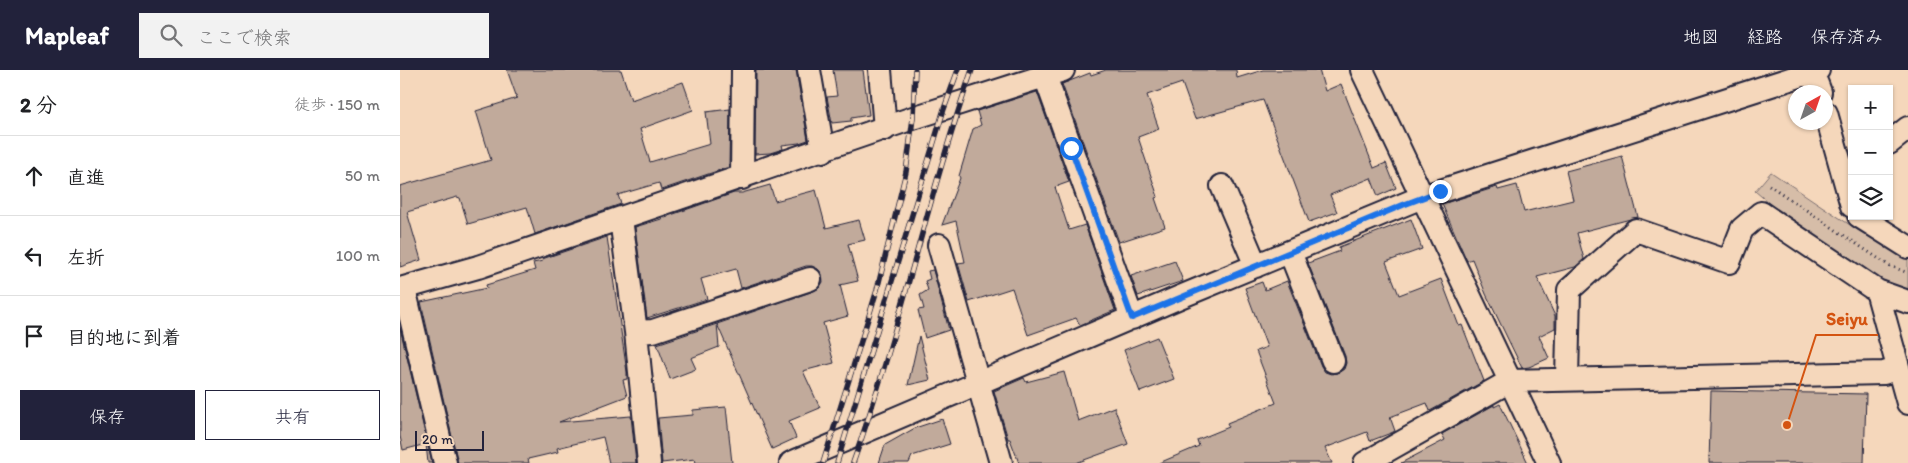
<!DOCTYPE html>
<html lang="ja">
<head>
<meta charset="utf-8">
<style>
	:root { --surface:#fff; --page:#f2f2f2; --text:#202124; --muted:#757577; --line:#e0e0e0; --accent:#22223b }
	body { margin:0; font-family:Itim,"Klee One",sans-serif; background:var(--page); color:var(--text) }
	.controls { position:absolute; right:15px; top:15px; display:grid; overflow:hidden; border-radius:0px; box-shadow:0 1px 4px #0004 }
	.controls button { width:45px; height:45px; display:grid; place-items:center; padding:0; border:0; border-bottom:1px solid var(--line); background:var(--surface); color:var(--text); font:25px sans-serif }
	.compass { position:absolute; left:1388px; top:15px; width:45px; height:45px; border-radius:50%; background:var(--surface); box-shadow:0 1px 4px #0004; rotate:40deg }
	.scale { position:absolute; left:15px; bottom:12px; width:69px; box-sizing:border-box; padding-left:5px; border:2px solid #22223b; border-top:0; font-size:14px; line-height:18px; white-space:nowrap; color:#22223b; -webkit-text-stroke:4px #f5d7bb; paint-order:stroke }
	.stop { position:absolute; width:15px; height:15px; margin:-11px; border:4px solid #1a73e8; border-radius:50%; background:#fff }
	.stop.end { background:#1a73e8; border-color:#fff; box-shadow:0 1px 5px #0008 }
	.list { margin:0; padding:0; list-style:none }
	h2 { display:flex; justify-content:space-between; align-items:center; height:65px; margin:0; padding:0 20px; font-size:21px }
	h2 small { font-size:16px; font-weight:400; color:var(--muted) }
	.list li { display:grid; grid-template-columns:32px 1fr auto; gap:15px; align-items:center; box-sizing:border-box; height:80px; padding:0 20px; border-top:1px solid var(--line) }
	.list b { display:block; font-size:19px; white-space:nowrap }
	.list em { font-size:16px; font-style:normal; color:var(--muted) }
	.actions { display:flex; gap:10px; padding:15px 20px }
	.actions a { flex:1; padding:11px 0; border:1px solid var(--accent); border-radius:0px; text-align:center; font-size:18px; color:var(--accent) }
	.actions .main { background:var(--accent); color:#fff }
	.icon { flex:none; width:28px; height:28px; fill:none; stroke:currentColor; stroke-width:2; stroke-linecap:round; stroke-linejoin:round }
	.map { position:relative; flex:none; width:1508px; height:393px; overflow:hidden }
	header { display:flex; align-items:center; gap:30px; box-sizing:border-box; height:70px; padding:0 25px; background:var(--accent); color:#fff }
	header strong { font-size:24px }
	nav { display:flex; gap:28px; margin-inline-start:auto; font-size:18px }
	.search { width:350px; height:45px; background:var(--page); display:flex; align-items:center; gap:12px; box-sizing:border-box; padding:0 18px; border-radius:0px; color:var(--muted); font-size:19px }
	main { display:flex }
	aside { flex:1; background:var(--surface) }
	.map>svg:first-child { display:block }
</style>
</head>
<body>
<header>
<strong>Mapleaf</strong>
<div class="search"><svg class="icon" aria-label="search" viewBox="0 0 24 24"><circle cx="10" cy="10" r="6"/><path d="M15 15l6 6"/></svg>ここで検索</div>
<nav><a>地図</a><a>経路</a><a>保存済み</a></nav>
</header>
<main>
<aside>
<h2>2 分<small>徒歩 · 150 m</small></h2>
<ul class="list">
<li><svg class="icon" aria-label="ahead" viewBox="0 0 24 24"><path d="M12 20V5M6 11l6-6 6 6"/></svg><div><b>直進</b></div><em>50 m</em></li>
<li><svg class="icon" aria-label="left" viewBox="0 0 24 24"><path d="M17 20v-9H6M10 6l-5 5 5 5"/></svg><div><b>左折</b></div><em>100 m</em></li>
<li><svg class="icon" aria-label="arrive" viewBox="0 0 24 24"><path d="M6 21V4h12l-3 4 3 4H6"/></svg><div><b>目的地に到着</b></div></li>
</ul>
<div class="actions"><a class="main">保存</a><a>共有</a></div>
</aside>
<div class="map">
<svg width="1508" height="393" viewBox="0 0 1508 393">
	<rect width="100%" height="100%" fill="#f5d7bb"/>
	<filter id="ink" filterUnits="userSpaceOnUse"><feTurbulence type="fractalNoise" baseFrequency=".02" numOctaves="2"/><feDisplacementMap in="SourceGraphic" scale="10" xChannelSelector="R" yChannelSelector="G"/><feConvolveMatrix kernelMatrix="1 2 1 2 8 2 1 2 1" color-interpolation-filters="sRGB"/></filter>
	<g filter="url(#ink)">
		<path fill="#d6bda8" stroke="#7c7072" d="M1371,102L1459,161L1508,187V221L1471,205L1404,163L1355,121Z"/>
		<path fill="#c1aa9b" stroke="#22223b" d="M107,0H221L231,30L283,12L293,40L240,59L250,92L310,74L306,42L330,39L329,97L261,120L259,113L218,125L221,134L135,164L127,137L68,154L60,128L57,127L7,142L21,190L0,197V116L91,90L76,41L117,28Z
			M356,0H396L408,70L399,73L382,75L383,79L370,83L355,84Z
			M433,0H463L469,45L451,48V51L432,53L427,27L437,26Z
			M706,0H836L837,8L863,0H919L925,21L941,14L974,98L986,93L996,118L978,126L971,108L930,125L937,142L909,152L863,30L795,49L782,13L747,25L759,59L738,67L758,127L755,128L765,157L719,172L662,14L690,3L691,5Z
			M637,22L669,112L655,117L669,160L685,155L715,240L680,255L676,248L628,265L612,218L569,232L558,193L565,192L556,151L542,155L560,108L559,106L573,59L581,55L577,41Z
			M1222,86L1238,147L1177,163L1184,189L1175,197L1137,207L1155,246V258L1139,266L1149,288L1129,297L1122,298L1086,224L1072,189L1067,191L1042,134L1097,117L1098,120L1117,115L1124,142L1173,130L1166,101Z
			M370,115L375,131L416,120L426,158L459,150L465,170L448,174L458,211L440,215L448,246L423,253L434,293L403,301L420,338L389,351L396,368L372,379L317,254L414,221L419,218L423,212L422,204L418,199L412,196H406L341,218L336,199L301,209L307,229L247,248L235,157L268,147V146L334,123H342Z
			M1011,149L1022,179L986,192L999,225L1041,209L1059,256L1062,255L1084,311L1030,341L1027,333L990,347L995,361L991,363L970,371L967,362L925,378L932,393H759L799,376L797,370L829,357L827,353L876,333L856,281L867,277L845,218L862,212L865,220L887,211L921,296L925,302L931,304L938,303L944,299L946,293L945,286L908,193L940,181L939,177Z
			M207,167L227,302V309L223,310L227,326L159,352L231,346L236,393H209L203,367L157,378L158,382L128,389L129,393H58L21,232L87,218L86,215L135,200L133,193L143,191L142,189Z
			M775,191L783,211L738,226L731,206Z
			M533,200L549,260L525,268L518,240L524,239L520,225L528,220L525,211L530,209L528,201Z
			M317,254L319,277L291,288L296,299L270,309L257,274Z
			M0,258L32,393H28L26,374L3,380L0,366Z
			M519,266L530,310L508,315Z
			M757,267L774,309L740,322L724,280Z
			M664,302L678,351L714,337L728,374L676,393H619L610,369H608L594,321L624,308L626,312Z
			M1311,321L1466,324L1464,393H1309Z
			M1100,334L1128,393H1001L1045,370L1042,364L1094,335V337Z
			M326,337L332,393H296L295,389L262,393L258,348L293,345V340Z
			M542,349L550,374L512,386L509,393H479L485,375L515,358Z"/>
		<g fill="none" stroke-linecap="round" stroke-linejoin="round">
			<g stroke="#22223b" stroke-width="26">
				<path id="minor" d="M409,0L423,81
					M480,0L485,59
					M962,0L1149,393
					M1407,0L1417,14L1420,22
					M645,6L732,248
					M1426,43L1452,136
					M1489,73L1508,58
					M342,108L343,0
					M822,116L856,196
					M1459,146L1508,177
					M221,149L236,262L249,393
					M539,175L601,393
					M890,182L933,291
					M4,218L45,393
					M0,219L78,197L513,48L663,0
					M1477,221L1508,333
					M236,262L253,261L410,209
					M1167,309L1169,220L1236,160L1329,192L1342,159L1361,143L1477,221L1508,232
					M391,393L780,227L1022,127L1418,0
					M965,393L1110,311L1484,303L1498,298"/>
			</g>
			<path stroke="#22223b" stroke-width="3" stroke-dasharray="1 4" stroke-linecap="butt" d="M1369,115L1488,195L1508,203"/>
			<use href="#minor" stroke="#f5d7bb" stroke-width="22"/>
			<g stroke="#22223b" stroke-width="5.5">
				<path id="rail" d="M423,393L477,220L506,102L513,48L515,0
					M437,393L544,39L558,0
					M453,393C499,264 527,129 572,0"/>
			</g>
			<use href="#rail" stroke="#f5d7bb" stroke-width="4" stroke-dasharray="11" stroke-linecap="butt"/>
		</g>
	</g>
	<g fill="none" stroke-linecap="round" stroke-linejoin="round" filter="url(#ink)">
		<path stroke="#1a73e8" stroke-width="6" d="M671,78L732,248L1003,135L1040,121"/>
	</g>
	<path fill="none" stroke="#d45411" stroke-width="2" d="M1387 355L1416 265H1478"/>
	<circle fill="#d45411" stroke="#f5d7bb" stroke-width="2" cx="1387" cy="355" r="5"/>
	<g font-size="18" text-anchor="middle" font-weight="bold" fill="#d45411" stroke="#f5d7bb" stroke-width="4.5" stroke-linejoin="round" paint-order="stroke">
		<text x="1447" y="255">Seiyu</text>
	</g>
</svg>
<div class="controls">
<button>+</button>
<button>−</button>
<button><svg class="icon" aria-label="layers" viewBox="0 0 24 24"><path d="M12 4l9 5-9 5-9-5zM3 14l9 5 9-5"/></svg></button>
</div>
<svg class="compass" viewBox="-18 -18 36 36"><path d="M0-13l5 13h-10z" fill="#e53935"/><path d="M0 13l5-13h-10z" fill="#757577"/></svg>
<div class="scale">20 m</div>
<div class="stop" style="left:671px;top:78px"></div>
<div class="stop end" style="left:1040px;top:121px"></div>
</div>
</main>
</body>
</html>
